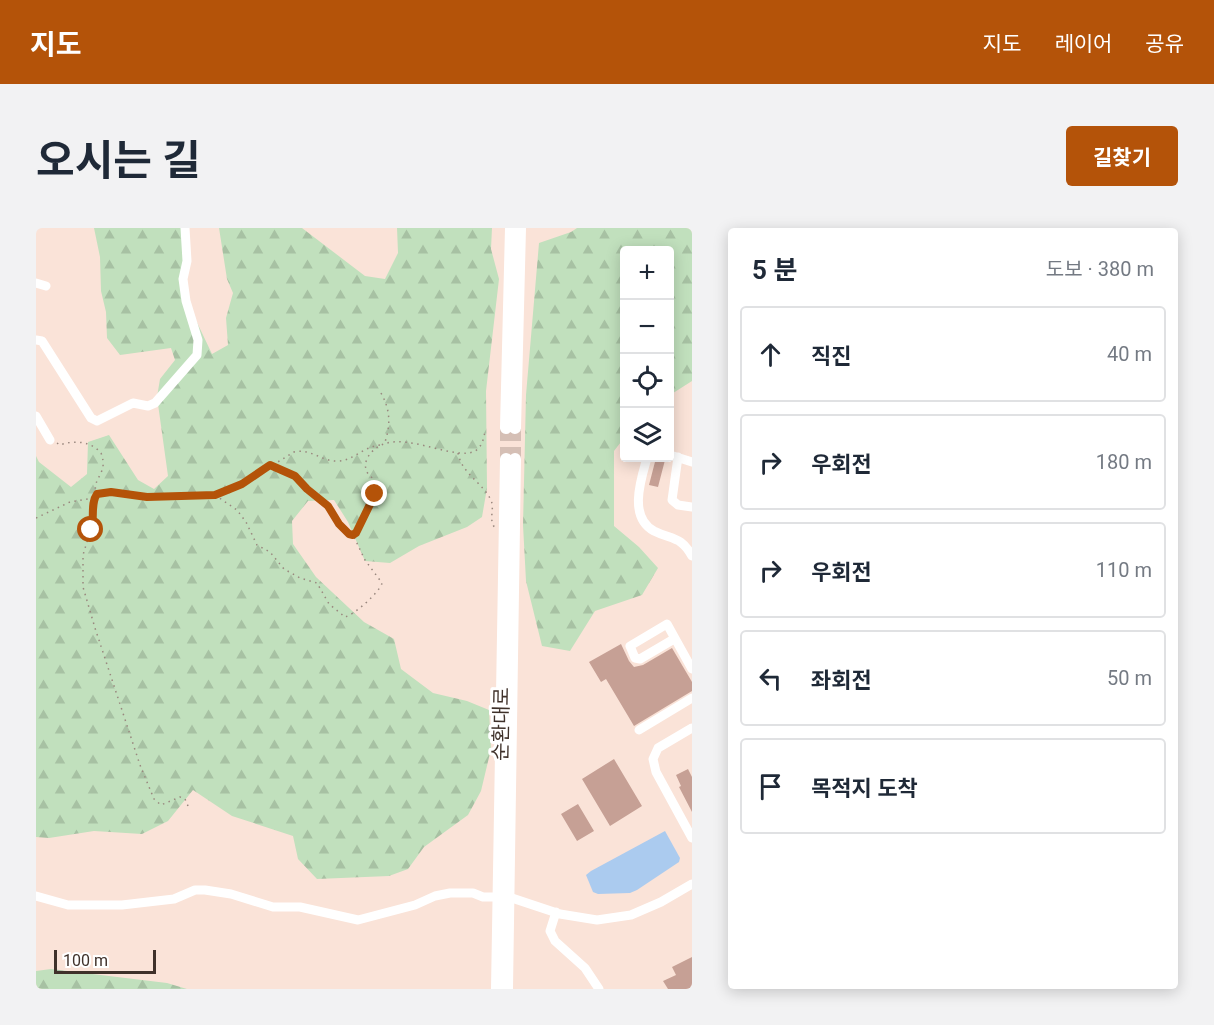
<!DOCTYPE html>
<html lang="ko">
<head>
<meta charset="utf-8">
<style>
	:root { --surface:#fff; --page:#f2f2f3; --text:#1f2937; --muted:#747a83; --line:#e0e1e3; --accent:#b45309 }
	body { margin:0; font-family:Roboto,"Noto Sans KR",sans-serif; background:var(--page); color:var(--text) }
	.controls { position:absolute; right:18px; top:18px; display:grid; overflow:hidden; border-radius:6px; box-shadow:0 3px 15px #0003 }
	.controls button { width:54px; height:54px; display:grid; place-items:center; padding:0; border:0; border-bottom:2px solid var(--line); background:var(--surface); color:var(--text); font:30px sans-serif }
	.scale { position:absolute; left:18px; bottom:15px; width:102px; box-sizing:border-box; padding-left:6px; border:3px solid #3f312a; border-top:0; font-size:16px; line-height:21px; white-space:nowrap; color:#3f312a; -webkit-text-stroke:4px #fff; paint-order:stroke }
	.stop { position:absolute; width:18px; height:18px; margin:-14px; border:4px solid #b45309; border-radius:50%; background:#fff }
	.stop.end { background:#b45309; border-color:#fff; box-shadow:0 2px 6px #0008 }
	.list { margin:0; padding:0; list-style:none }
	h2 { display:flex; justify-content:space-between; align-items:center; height:78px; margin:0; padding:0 24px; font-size:26px }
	h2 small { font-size:20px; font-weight:400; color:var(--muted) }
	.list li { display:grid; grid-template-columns:39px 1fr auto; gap:18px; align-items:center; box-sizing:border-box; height:96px; margin:0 12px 12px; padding:0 12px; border:2px solid var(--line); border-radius:6px }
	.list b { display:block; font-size:22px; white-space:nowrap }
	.list em { font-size:20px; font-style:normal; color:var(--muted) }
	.icon { flex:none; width:33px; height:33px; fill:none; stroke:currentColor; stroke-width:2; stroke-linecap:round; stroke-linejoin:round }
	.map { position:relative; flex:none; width:656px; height:761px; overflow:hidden; border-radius:6px }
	header { display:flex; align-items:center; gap:36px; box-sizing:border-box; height:84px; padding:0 30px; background:var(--accent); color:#fff }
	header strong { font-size:28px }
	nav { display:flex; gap:33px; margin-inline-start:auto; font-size:21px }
	.intro { display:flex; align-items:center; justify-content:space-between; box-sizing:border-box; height:144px; padding:0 36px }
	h1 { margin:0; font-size:42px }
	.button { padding:15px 27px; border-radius:6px; background:var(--accent); color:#fff; font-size:21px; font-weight:700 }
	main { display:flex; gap:36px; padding:0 36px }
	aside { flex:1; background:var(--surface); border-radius:6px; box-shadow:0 3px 15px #0003 }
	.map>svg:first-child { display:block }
</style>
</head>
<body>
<header>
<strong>지도</strong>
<nav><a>지도</a><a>레이어</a><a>공유</a></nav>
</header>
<div class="intro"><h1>오시는 길</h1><a class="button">길찾기</a></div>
<main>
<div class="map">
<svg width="656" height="761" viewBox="0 0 656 761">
	<defs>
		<pattern id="forest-firs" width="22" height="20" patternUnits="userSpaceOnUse" patternTransform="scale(1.5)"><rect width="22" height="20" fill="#c1e0bd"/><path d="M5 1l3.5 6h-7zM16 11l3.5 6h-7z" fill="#a7c1a3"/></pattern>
	</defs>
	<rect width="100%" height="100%" fill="#fae3d8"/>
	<path fill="url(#forest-firs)" d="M58,0H145L149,55L157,86L176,126L192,117L190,90L197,65L191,51L183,0H266L329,48L349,51L362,25L361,0H456L455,21L463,51L450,163L451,260L446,289L431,299L383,318L354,335L329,333L312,294L298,272L272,273L256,293L257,316L280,349L328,394L358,411L365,441L397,465L431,473L453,482L455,521L445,563L432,587L388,619L372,641L353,648L281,651L262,631L257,608L196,588L157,562L132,593L106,606L58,603L13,610L0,609V228L3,234L35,259L51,246L52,214L73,207L102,252L118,261L132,248L121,169L124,151L139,132L135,120L84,127L71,110L70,84L65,63L64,29Z
		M541,0H656V153L634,167V22H588V210L578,223V298L603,319L622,340L606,367L559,383L534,423L506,418L490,353L487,297L490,167L503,15L535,4Z
		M15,741L131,755L151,761H0V743Z"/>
	<path fill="#abcbef" d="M629,603L644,630L643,634L601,662L594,665L562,666L557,664L550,647L555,643Z"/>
	<path fill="#c6a095" d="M620,230L629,232L622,259L613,257Z
		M585,416L593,433L598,439L607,437L636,420L656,454V463L598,498L570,451L565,454L553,434Z
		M578,531L606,578L574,598L546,551Z
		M652,541L656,549V584L643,559L645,558L640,547Z
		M542,576L558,603L541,613L525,586Z
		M656,729V761H632L627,753L640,747L636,739Z"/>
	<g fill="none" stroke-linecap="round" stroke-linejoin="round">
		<path stroke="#d5bfb5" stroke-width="12" stroke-dasharray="12 6" stroke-linecap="butt" d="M470,231V200
			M479,231V200"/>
		<path stroke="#99877e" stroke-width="1.5" stroke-dasharray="1.5 4.5" stroke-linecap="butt" d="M345,165C354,181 355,196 349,214
			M21,215L24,217C38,212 55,213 65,225C73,246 56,249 60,265
			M422,225C426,246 446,254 455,272C459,282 452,291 459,300
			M179,267L201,282L210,294L221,317L234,324L248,341L264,350L281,355L293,376L309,389C318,387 344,364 346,355L329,332L317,307L313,306L303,296L292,278L271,261L259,248L234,238
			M0,290L34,274L57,270
			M317,307C325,300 342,268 342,258C341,251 334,250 331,244C325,232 338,219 348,216C374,206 420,233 439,223C446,219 448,210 449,203
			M152,578L149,571L144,569L125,577L118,571L104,537L59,400L47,359V327L57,294V275L61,266L75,264L111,269L179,267L206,256L258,224C274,220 285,233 300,233C317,234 327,218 345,217"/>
		<path stroke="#fff" stroke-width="9" d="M0,55L10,58
			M0,112L6,113L55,190L61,193L97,175L112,178L119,175L161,127L162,112L150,73L147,51L151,33L149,0
			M0,188L14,212
			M634,227L656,234
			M642,229L636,272L642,277L656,279
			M611,230C605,251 592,289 618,303C636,312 645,308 656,328
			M638,411L604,431L599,430L594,418L631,396L656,441
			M656,500L622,520L617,531L620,544L656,610
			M603,502L656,470
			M0,668L32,677H86L138,671L159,662H169L195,666L237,679H264L322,692L379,677L399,668L414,665H437L447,669H473L524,686L561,692L595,687L625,674L656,656
			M520,684L514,703L519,713L549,740L563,761"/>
		<path stroke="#fff" stroke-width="12" d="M470,200L475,0
			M479,200L484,0
			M461,761L470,231
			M471,761L479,231"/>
	</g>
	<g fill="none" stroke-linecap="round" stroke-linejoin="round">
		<path stroke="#b45309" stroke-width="8" d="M55,302C59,290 54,276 61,266L75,264L111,269L179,267L206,256L234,237L259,248L271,261L292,278L303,296L313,306L317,307L320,305L339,266"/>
	</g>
	<g text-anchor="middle" stroke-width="6" stroke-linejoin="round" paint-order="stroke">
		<g font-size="20" fill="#3f312a" stroke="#fff">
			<text transform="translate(465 496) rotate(-89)" y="7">순환대로</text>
		</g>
	</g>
</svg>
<div class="controls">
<button>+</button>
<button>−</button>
<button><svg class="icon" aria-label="locate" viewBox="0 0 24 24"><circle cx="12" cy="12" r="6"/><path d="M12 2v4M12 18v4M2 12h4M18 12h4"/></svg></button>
<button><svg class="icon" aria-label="layers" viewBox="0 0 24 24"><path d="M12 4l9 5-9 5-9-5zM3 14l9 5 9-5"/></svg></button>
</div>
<div class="scale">100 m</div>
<div class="stop" style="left:55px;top:302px"></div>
<div class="stop end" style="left:339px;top:266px"></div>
</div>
<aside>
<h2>5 분<small>도보 · 380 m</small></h2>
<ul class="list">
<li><svg class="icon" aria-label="ahead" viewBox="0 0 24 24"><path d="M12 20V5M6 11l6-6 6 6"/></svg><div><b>직진</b></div><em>40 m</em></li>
<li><svg class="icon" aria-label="right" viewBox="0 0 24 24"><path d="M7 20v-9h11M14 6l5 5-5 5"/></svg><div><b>우회전</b></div><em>180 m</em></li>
<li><svg class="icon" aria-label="right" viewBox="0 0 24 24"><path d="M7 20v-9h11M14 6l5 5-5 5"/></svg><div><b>우회전</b></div><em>110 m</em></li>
<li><svg class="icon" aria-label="left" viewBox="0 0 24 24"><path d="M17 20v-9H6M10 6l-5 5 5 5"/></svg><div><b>좌회전</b></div><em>50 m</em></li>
<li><svg class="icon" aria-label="arrive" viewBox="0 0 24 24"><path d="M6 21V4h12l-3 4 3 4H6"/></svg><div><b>목적지 도착</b></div></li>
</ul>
</aside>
</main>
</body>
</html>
